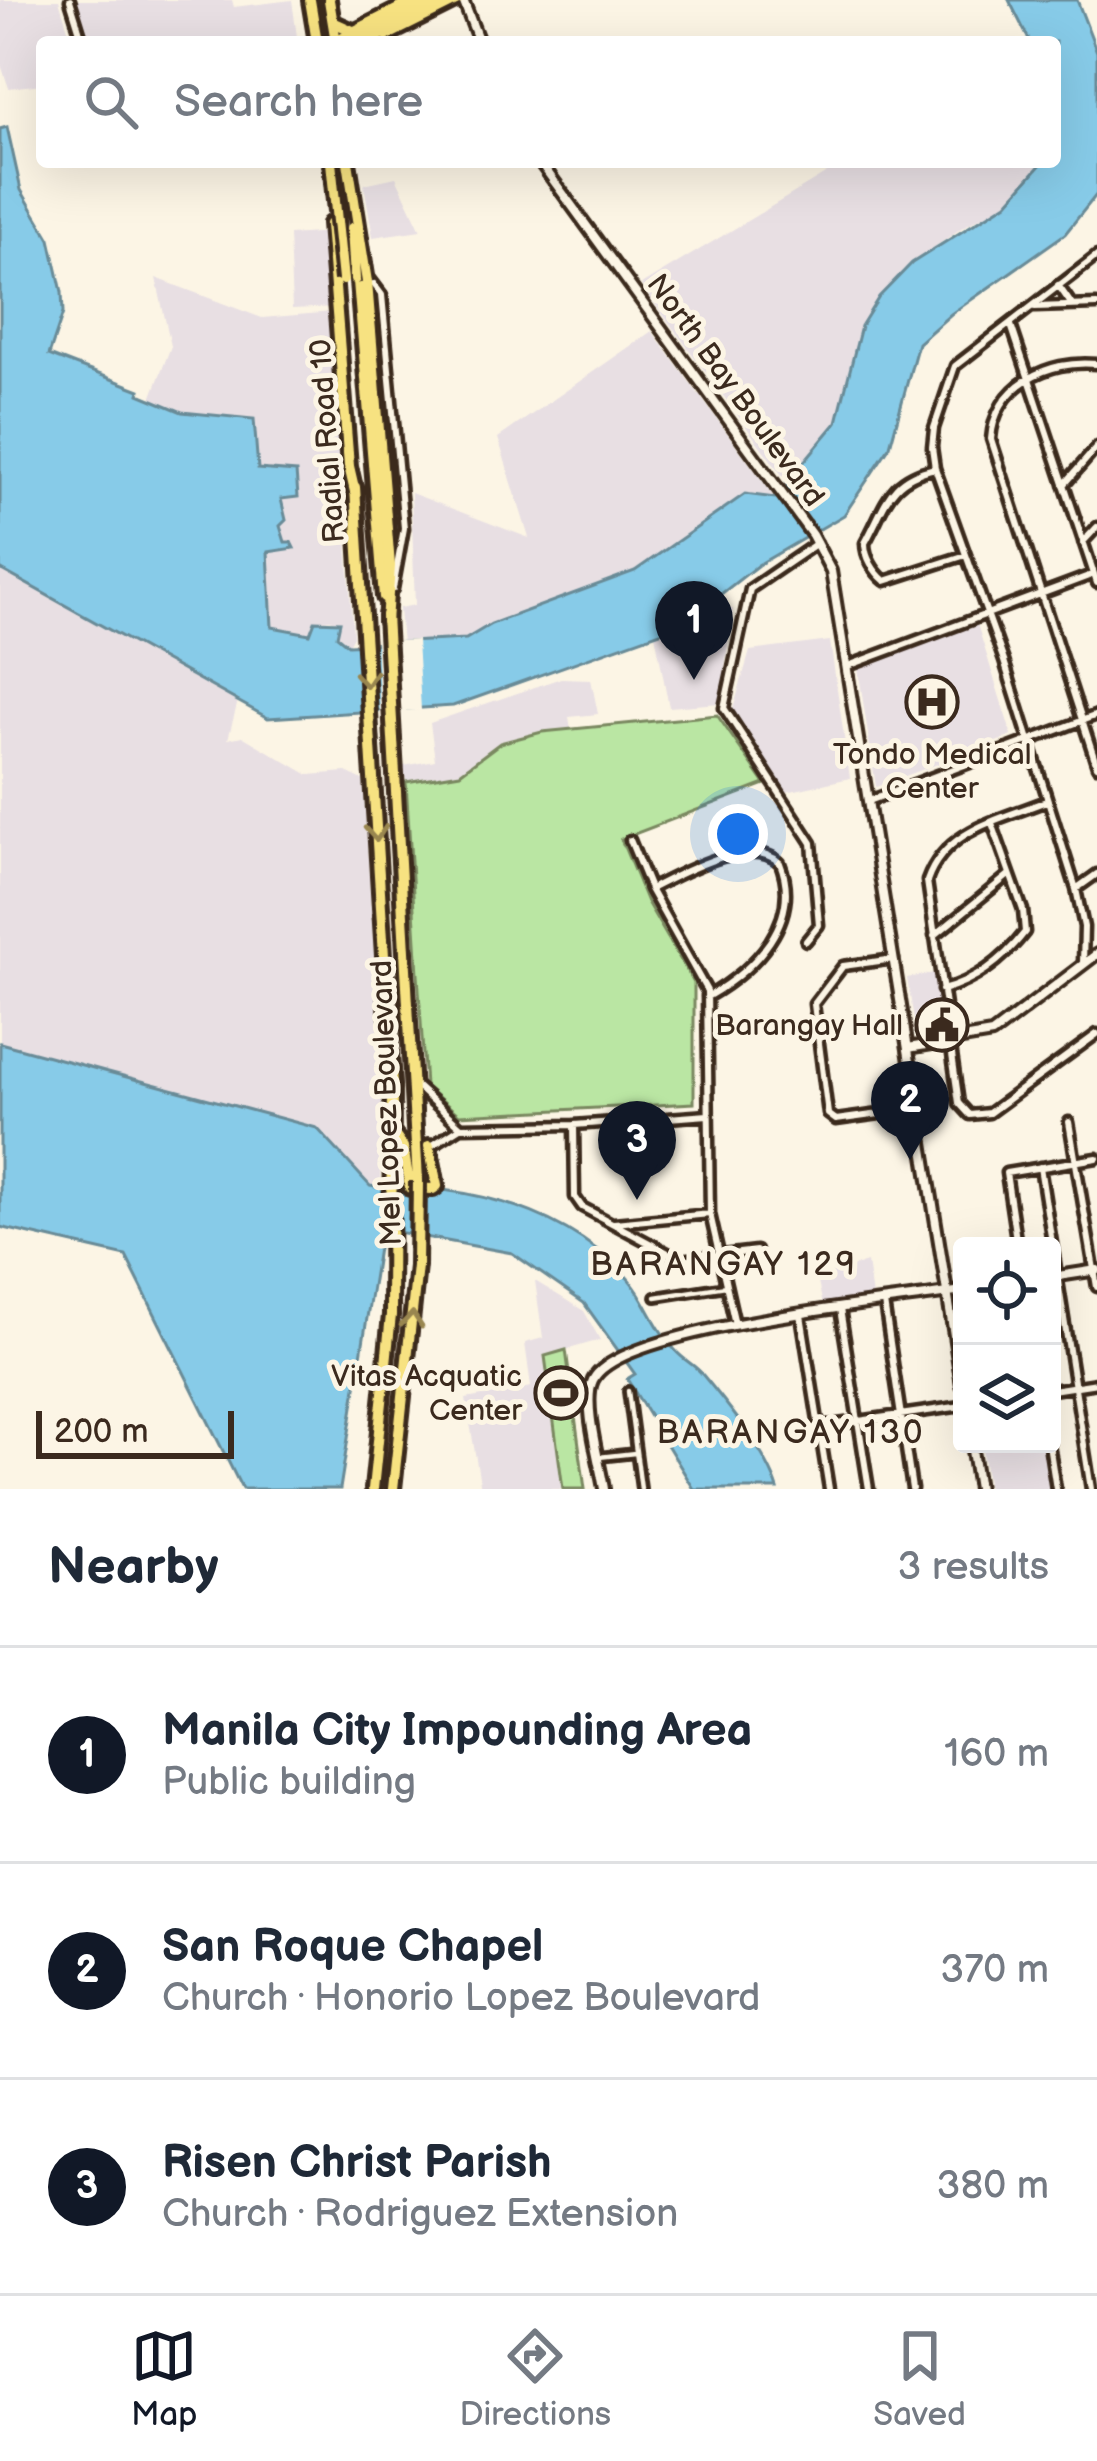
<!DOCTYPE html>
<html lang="en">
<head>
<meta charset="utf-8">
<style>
	:root { --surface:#fff; --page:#f2f2f3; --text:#1f2937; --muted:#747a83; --line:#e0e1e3; --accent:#111827 }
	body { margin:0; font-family:"Balsamiq Sans",sans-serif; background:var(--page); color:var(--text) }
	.controls { position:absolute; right:36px; bottom:36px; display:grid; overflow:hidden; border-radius:12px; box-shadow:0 12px 48px #0002 }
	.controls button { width:108px; height:108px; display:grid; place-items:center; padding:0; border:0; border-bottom:3px solid var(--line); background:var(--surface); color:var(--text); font:60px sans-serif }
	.scale { position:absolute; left:36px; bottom:30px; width:198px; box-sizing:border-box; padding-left:12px; border:6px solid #3b2a1e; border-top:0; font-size:33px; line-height:42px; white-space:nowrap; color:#3b2a1e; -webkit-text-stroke:9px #fcf5e5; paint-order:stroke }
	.you { position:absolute; left:738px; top:834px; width:42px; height:42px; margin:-30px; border:9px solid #fff; border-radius:50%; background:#1a73e8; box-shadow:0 0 0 18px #1a73e833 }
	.badge { display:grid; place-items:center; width:78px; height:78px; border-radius:50%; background:var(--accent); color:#fff; font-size:39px; font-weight:700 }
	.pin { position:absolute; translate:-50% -99px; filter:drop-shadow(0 3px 6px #0008) }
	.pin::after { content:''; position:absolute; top:63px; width:42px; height:36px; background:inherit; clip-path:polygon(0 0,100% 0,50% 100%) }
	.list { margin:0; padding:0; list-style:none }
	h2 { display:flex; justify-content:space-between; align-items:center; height:156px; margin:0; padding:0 48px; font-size:51px }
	h2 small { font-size:39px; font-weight:400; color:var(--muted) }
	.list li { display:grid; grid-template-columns:78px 1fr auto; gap:36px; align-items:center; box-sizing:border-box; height:216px; padding:0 48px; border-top:3px solid var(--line) }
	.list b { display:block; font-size:45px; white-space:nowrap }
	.list p { margin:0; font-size:39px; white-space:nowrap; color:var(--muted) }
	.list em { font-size:39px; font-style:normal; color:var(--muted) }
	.icon { flex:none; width:66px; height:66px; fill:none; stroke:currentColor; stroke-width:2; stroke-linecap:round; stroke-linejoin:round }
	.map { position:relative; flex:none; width:1097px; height:1489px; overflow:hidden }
	.search { position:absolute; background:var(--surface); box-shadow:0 12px 48px #0002; left:36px; right:36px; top:36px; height:132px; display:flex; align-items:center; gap:30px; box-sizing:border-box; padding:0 42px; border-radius:12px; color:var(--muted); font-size:45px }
	.sheet { height:804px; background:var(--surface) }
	nav { display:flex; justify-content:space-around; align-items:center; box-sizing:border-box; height:168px; border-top:3px solid var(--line); background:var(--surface); font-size:33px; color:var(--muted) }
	nav a { display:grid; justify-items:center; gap:6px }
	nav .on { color:var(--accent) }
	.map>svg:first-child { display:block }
</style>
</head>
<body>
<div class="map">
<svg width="1097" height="1489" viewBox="0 0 1097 1489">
	<rect width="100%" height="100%" fill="#fcf5e5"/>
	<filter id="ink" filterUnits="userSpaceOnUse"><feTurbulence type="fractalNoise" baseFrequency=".00833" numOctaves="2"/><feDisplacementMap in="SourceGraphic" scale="24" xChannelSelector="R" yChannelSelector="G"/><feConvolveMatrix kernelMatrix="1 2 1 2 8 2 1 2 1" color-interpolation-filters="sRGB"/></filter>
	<g filter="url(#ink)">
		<path fill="#e8dfe3" d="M0,0H59L72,42H42V84L9,88L0,62Z
			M77,0H232L234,7L292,0L297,37L261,42H90Z
			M845,162H1043L1007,203L963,227L912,263L899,278L849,370L837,422L787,482L641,285Z
			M396,177L421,230L373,237L364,184Z
			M331,232L336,307L292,309L289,235Z
			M156,278L262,318L332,312L353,636L348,645L337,636L339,622L330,619L315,621L311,634L272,628L268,551L285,542L280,525L286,520L281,499L296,473L258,469L254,419L182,412L151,399L171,346Z
			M652,331L775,498L745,494L635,571L491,624L466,639L402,644L399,608L415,605L411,493L529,538L498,438Z
			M0,569L238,701L228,739L242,736L309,775L346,772L363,780L382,1084L380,1188L370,1186L317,1128L0,1043Z
			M705,607L733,609L720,703L669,707L655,634L683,624Z
			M977,624L1012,736L876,787L858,668Z
			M830,641L850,778L782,793L731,716L750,651Z
			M561,678L591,679L598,714L569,717L571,729L500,743L460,773L406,782L404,766L435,760L430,723Z
			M934,973L939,1010L928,1013L939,1012L941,1035L917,1037L907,978Z
			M867,1262L872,1297L823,1305L817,1278Z
			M535,1281L584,1311L600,1340L545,1356L563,1489H481L466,1399L531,1387L525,1343L543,1338Z
			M981,1444H1044L1052,1489H988Z"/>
		<path fill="#bae6a3" stroke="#7a8860" stroke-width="3" d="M717,715L765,784L621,839L647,902L694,983V1103L459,1115L425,1086L406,782L460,773L500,743L542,732Z
			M566,1350L585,1489H563L545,1356Z"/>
		<path fill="#87cbe8" stroke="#698b97" stroke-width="3" d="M1009,0H1077L1097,52V194L1065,234L951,314L918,343L890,446L844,515L758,565L683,624L453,706L268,718L0,569V129L7,127L21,190L50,239L62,292L63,313L49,355L140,390L139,394L182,412L254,419L258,469L296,472L298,497L281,499L286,520L280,526L285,542H291L294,548L268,552L272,627L310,634L315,621L340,622L337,636L348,645L466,639L491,624L635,571L745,494L775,498L788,488L787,482L837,422L861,326L879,297L912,263L1007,203L1043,162H1055V42H1030Z
			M0,1043L317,1128L370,1186C394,1191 419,1188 443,1190C512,1199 575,1223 624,1274C645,1295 654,1328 675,1350C683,1360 695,1365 702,1374C727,1404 767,1453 778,1489H694L627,1379L635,1374L584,1303L512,1253L381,1229L340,1489H242L126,1256L0,1227Z"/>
		<path fill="#fcf5e5" d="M417,640L421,710L380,712L376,642Z"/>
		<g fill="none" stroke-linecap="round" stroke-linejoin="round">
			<g stroke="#3b2a1e" stroke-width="14">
				<path id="pedestrian" d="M656,1297L726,1286
					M628,1391L641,1489
					M599,1457L635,1453"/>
			</g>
			<g stroke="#3b2a1e" stroke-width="15">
				<path id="minor" d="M70,0L83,42
					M370,279L382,295L404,528L393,589
					M1058,285L1072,305
					M1035,307L1097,305
					M1011,325L1097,583
					M1097,364C1048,359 995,385 991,439L1097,766
					M935,468C888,479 887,503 865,543C865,557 874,572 885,581L966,555
					M1064,485L1097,447
					M1083,542L1097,527
					M848,666L1094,574
					M869,801L1097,715
					M1046,801C1000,820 945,829 927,881L959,1103L970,1115L989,1113L1097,1034
					M630,840L650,889L707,991L710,1214L735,1324
					M650,889C682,873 750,834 780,863C803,921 754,970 707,997
					M1076,889L1097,874
					M934,936L1010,874
					M806,941L819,925L812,843L724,708L750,589L817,543
					M894,959L843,966L814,1004L828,1114L836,1120L916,1109
					M1083,963L1084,927L1076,889L1004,661L935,468L932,447L934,428L955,366L1097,256
					M942,990C976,981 1004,959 1025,932L1023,910L992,823
					M415,1085L461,1127
					M1069,1122L1097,1287
					M574,1125L575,1197L582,1207L681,1260L756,1251
					M428,1148L461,1127L574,1125L708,1115
					M1040,1167L1091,1489
					M614,1223L710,1214
					M1017,1246L1006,1173L1097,1158
					M884,1303L912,1489
					M840,1309L869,1489
					M801,1315L829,1489
					M1052,1390L1097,1383
					M776,1433L962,1406
					M1049,1444L1056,1489"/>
			</g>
			<g stroke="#3b2a1e" stroke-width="16">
				<path id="tertiary" d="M908,1048L992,1034L1097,954
					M1052,1277L1097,1270
					M604,1489C600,1463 582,1403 593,1380C620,1326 896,1302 962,1291"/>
			</g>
			<g stroke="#3b2a1e" stroke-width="16">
				<path id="secondary" d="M463,0L479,42
					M540,162L812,535L831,571L962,1385
					M971,1444L978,1489"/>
			</g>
			<g stroke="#3b2a1e" stroke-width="18">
				<path id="primary" d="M387,36L459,0
					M332,42L411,2"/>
			</g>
			<g stroke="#3b2a1e" stroke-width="20">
				<path id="trunk" d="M310,0L317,42
					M329,0L336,42
					M333,22L353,31
					M357,269L384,597
					M355,487L392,1085L391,1315L373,1489
					M386,615L418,1181
					M394,1135L403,1147L410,1188L433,1189L437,1186L429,1146
					M393,1489L417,1266"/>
			</g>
			<g stroke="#3b2a1e" stroke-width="20">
				<path id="motorway" d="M346,42L427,0
					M367,42L449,0
					M330,224L349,466L355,492
					M367,282L390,566L386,622"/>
			</g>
			<use href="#pedestrian" stroke="#fcf5e5" stroke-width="4.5"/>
			<use href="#minor" stroke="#fcf5e5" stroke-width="6"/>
			<use href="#tertiary" stroke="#fcf5e5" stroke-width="8"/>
			<use href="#secondary" stroke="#fcf5e5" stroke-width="8"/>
			<use href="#primary" stroke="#f7e281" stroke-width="9"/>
			<use href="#trunk" stroke="#f7e281" stroke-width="10"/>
			<use href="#motorway" stroke="#f7e281" stroke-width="10"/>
			<g stroke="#3b2a1e" stroke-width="20" stroke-linecap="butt">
				<path id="trunk-bridge" d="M417,1266L418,1181"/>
			</g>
			<g stroke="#3b2a1e" stroke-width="20" stroke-linecap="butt">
				<path id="motorway-bridge" d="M331,162L343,280
					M348,162L367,282
					M352,228L355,279"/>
			</g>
			<use href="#trunk-bridge" stroke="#f7e281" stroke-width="10"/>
			<use href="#motorway-bridge" stroke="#f7e281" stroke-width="10"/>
		</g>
		<defs><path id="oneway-chevron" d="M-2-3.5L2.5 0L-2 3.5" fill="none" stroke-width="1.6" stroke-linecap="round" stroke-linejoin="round" transform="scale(3)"/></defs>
		<g stroke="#998650">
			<use href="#oneway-chevron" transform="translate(366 679) rotate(86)"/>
			<use href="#oneway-chevron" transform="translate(376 833) rotate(86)"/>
			<use href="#oneway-chevron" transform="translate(412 1320) rotate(-85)"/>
		</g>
	</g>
	<defs>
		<g id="hospital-ring" transform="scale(2.7)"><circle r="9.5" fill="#fcf5e5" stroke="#3b2a1e" stroke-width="1.5"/><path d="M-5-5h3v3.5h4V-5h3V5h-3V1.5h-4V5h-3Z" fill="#3b2a1e"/></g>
		<g id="civic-ring" transform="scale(2.7)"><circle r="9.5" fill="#fcf5e5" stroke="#3b2a1e" stroke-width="1.5"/><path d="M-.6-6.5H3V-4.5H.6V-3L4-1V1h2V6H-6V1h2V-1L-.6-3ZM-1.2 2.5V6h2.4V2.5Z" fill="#3b2a1e"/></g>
		<g id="stadium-ring" transform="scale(2.7)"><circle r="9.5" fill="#fcf5e5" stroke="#3b2a1e" stroke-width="1.5"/><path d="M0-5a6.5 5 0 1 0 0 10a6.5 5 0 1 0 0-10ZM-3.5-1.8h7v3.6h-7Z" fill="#3b2a1e"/></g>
	</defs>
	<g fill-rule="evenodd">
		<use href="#hospital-ring" x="932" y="702"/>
		<use href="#civic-ring" x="942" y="1025"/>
		<use href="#stadium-ring" x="561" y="1393"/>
	</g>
	<g text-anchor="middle" stroke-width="10" stroke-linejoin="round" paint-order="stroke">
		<g font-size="30" fill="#3b2a1e" stroke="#fcf5e5">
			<text transform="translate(736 390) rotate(54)" y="10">North Bay Boulevard</text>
			<text transform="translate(327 441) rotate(-94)" y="10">Radial Road 10</text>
			<text transform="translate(386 1103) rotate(-92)" y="10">Mel Lopez Boulevard</text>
		</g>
		<g font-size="30" fill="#3b2a1e" stroke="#fcf5e5" text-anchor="end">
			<text x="932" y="764" text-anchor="middle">Tondo Medical<tspan x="932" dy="34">Center</tspan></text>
			<text x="903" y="1035">Barangay Hall</text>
			<text x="522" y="1386">Vitas Acquatic<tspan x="522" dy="34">Center</tspan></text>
		</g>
		<g font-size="33" letter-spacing="3" fill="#3b2a1e" stroke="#fcf5e5">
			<text x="724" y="1275">BARANGAY 129</text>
			<text x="791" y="1443">BARANGAY 130</text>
		</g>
	</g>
</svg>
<div class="controls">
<button><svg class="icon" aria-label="locate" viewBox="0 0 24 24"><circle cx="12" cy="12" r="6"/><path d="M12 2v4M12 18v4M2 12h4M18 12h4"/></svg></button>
<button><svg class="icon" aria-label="layers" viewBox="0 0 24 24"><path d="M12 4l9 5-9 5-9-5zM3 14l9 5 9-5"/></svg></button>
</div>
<div class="scale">200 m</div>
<div class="you"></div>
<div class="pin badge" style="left:694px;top:680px">1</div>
<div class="pin badge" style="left:910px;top:1160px">2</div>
<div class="pin badge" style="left:637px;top:1200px">3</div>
<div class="search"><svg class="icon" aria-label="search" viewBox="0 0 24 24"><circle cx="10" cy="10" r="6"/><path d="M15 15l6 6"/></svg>Search here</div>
</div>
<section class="sheet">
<h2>Nearby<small>3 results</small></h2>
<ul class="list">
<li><span class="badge">1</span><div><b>Manila City Impounding Area</b><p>Public building</p></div><em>160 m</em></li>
<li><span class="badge">2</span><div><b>San Roque Chapel</b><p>Church · Honorio Lopez Boulevard</p></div><em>370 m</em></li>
<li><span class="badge">3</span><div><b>Risen Christ Parish</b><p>Church · Rodriguez Extension</p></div><em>380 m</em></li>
</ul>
</section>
<nav>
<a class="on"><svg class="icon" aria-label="map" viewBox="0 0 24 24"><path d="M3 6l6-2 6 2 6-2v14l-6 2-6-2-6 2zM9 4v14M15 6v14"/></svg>Map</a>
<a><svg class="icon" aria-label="directions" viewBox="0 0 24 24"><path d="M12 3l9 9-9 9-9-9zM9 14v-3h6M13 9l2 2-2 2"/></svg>Directions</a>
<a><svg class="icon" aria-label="saved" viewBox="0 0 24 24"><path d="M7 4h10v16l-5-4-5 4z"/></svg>Saved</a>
</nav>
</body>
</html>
